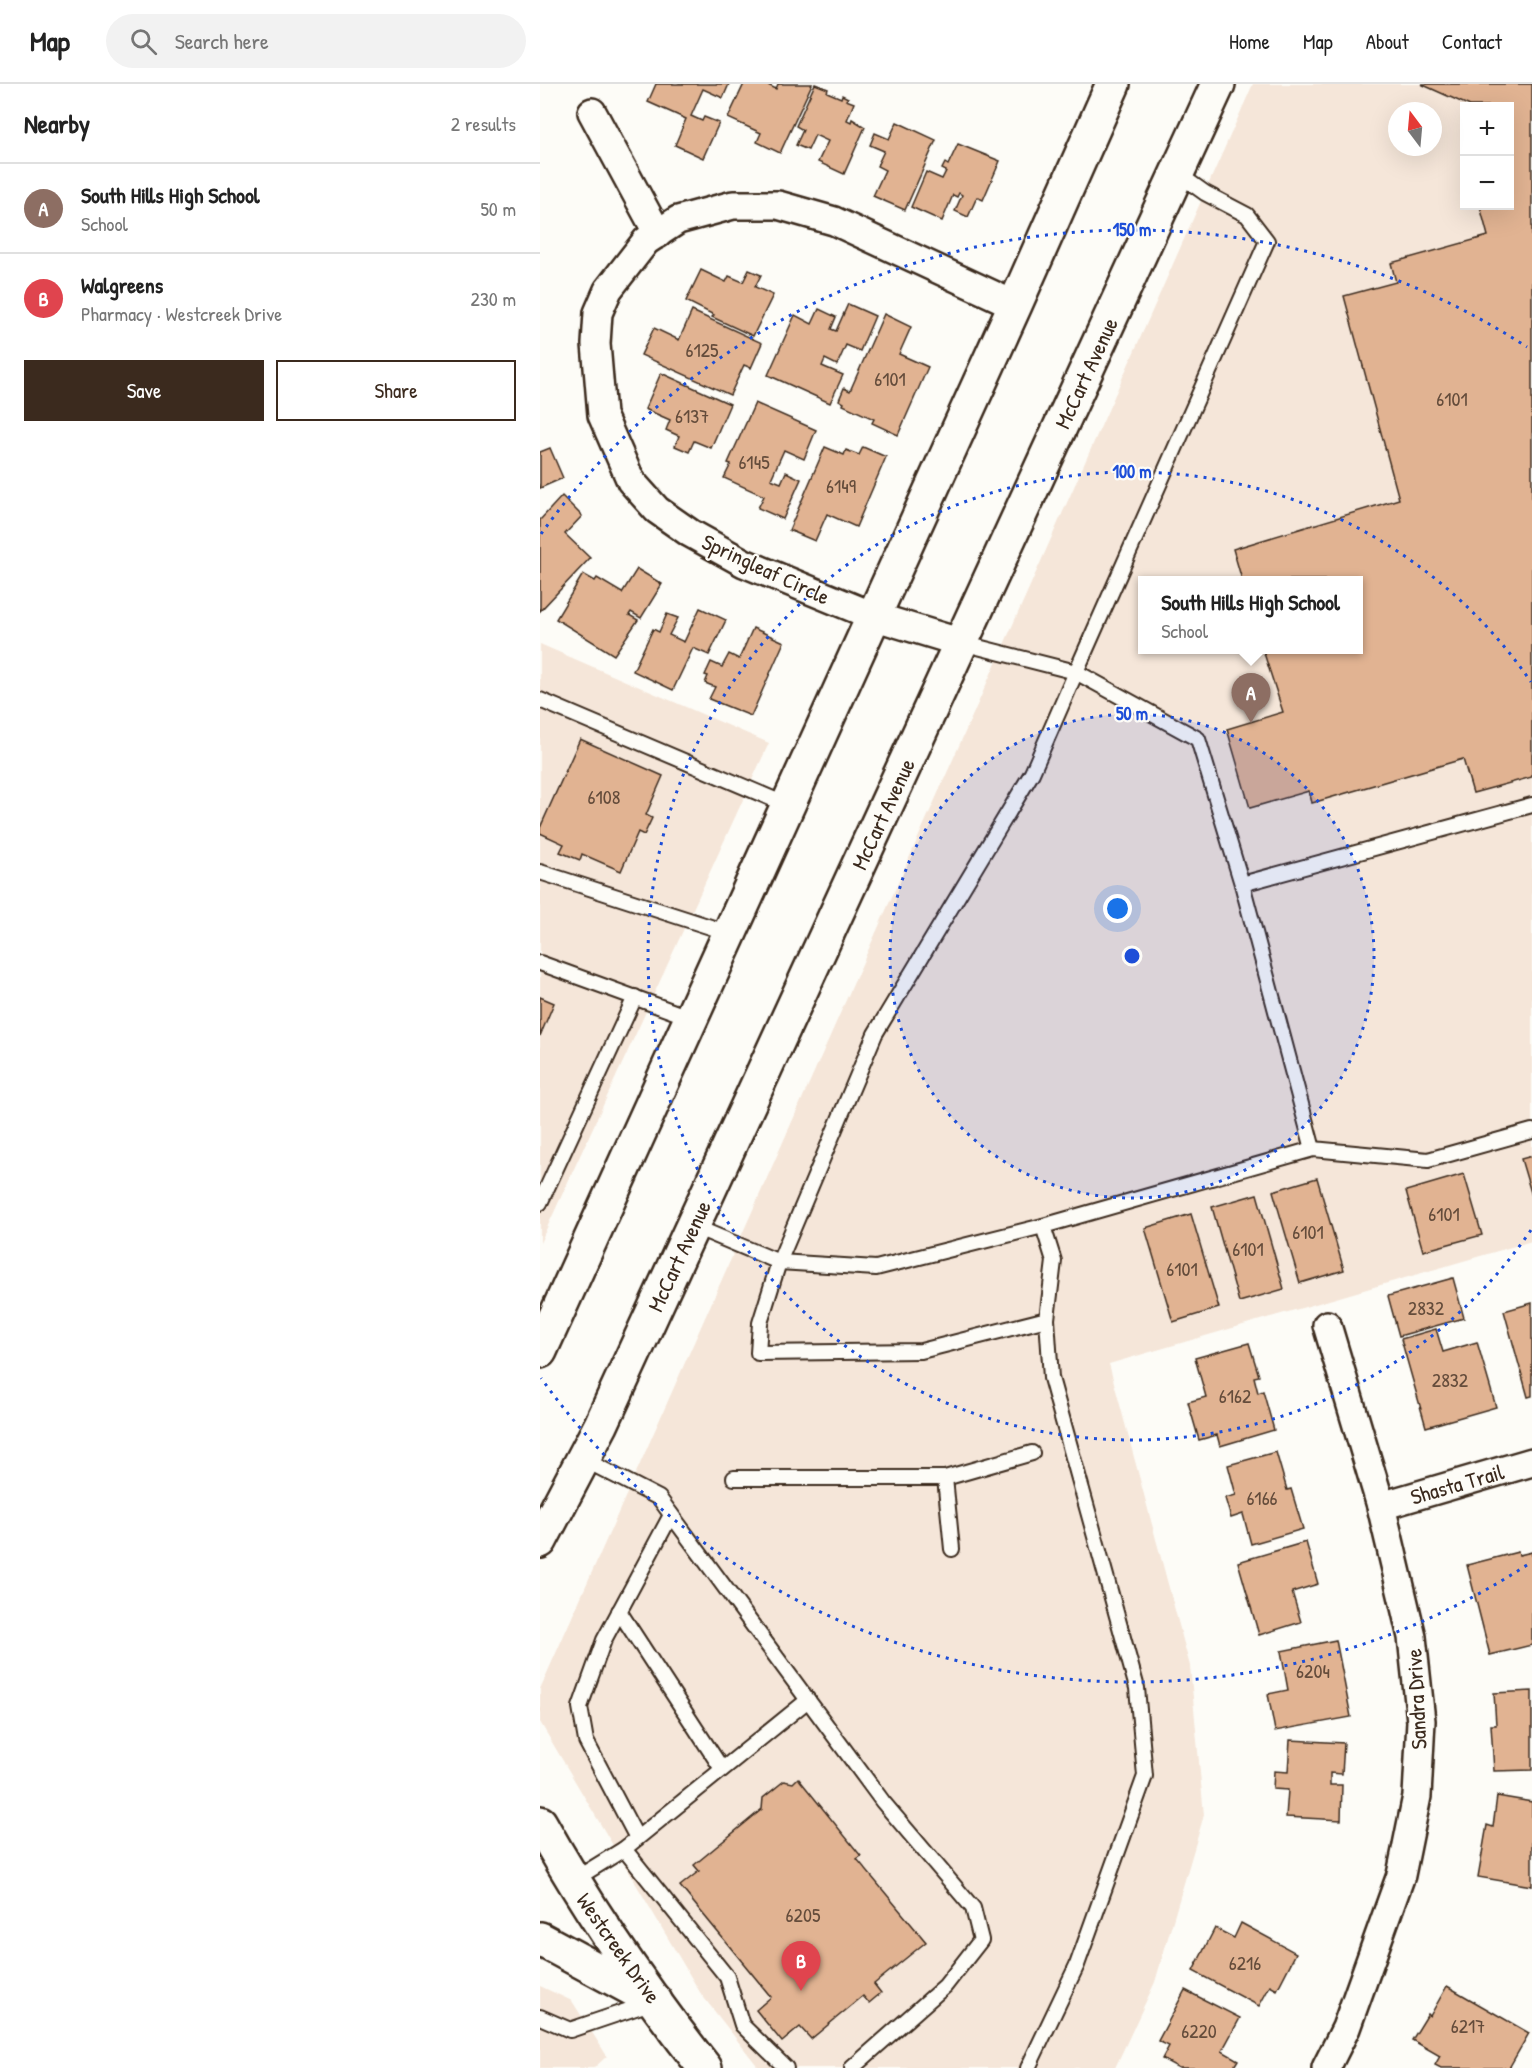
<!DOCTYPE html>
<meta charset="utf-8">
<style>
body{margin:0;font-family:"Patrick Hand",sans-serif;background:#f2f2f2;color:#222}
.controls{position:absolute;right:18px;top:18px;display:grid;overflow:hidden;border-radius:0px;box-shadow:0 6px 24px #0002}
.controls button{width:54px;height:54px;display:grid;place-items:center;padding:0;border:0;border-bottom:2px solid #e0e0e0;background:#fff;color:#222;font:30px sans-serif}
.compass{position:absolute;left:848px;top:18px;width:54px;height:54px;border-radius:50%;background:#fff;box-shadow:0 6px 24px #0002;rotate:344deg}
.you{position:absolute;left:578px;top:825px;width:21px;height:21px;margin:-15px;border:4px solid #fff;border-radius:50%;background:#1a73e8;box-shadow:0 0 0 9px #1a73e833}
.badge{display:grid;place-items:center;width:39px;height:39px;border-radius:50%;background:#3b2a1e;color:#fff;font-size:20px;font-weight:700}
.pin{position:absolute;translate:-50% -50px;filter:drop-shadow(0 2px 3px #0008)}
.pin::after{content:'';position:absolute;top:32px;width:21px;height:18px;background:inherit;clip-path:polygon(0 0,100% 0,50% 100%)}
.popup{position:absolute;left:598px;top:492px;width:225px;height:78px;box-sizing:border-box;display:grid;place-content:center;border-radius:0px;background:#fff;filter:drop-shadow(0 2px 4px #0005);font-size:20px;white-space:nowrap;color:#767676}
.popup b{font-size:22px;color:#222}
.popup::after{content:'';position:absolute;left:50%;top:100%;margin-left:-12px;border:12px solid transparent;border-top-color:#fff}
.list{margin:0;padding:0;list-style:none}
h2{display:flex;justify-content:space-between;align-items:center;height:78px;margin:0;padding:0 24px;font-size:26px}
h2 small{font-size:20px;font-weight:400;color:#767676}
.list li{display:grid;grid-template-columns:39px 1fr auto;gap:18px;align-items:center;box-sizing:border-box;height:90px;padding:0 24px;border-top:2px solid #e0e0e0}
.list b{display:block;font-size:22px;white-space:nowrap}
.list p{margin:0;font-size:20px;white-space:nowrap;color:#767676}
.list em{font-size:20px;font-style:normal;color:#767676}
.actions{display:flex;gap:12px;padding:18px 24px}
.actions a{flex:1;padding:14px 0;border:2px solid #3b2a1e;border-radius:0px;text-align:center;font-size:21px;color:#3b2a1e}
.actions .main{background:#3b2a1e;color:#fff}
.icon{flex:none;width:33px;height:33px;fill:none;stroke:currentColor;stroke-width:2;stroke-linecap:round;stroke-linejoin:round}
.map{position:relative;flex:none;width:992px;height:1984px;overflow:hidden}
header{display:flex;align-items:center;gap:36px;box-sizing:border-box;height:84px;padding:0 30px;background:#fff;border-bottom:2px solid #e0e0e0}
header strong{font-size:28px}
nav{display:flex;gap:33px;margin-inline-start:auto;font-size:21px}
.search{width:420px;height:54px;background:#f2f2f2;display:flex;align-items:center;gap:15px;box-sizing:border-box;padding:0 21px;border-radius:33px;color:#767676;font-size:22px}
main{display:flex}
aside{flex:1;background:#fff}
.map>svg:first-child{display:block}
.built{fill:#f5e6d9;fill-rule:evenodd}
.building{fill:#e1b392;stroke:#3b2a1e;stroke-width:1.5}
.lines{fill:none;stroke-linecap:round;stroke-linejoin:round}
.service-casing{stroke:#3b2a1e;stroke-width:18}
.minor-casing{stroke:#3b2a1e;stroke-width:32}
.tertiary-casing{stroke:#3b2a1e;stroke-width:38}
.secondary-casing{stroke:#3b2a1e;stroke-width:38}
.service{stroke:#fdfcf7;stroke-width:14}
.minor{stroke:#fdfcf7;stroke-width:27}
.tertiary{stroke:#fdfcf7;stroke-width:33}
.secondary{stroke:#fdfcf7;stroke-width:33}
.ring{fill:none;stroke:#1d4ed8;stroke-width:3;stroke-dasharray:3 6}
.labels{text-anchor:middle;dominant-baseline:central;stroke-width:4.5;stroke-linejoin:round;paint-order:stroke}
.number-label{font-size:20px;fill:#644c3b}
.street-label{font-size:22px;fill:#3b2a1e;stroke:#fdfcf7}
.centre{fill:#1d4ed8;stroke:#fdfcf7;stroke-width:3}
.ring-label{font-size:18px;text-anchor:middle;font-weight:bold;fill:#1d4ed8;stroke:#fdfcf7;stroke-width:4.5;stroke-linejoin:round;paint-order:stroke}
</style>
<header>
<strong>Map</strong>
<div class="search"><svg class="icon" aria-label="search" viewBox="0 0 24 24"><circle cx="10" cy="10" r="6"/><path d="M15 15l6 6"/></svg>Search here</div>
<nav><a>Home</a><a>Map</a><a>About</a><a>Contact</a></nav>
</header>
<main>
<aside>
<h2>Nearby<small>2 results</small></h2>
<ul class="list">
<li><span class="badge" style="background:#8d6e63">A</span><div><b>South Hills High School</b><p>School</p></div><em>50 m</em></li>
<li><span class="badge" style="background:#e0444e">B</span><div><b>Walgreens</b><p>Pharmacy · Westcreek Drive</p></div><em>230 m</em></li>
</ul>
<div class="actions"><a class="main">Save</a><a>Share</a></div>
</aside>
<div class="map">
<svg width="992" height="1984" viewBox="0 0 992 1984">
<rect width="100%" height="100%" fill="#fdfcf7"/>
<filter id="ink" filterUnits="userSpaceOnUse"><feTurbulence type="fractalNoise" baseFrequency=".0167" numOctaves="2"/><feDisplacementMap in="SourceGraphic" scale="12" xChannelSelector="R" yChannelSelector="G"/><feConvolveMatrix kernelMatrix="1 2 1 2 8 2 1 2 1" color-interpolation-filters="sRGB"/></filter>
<g filter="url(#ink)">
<g class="built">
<path d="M713,0H992V1157L569,1280L650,1582L664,1731L615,1898L575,1984H219L161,1910L0,1638V1605ZM924,22H970V122H924ZM857,27H893V63H857ZM603,496H819V566H603Z"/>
<path d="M0,560L229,659L0,1159Z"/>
<path d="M0,1902L32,1917L67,1972L54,1984H0Z"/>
</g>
<g class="building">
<path d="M116,0H189L183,14L163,5L151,32L162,37L164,33L179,39L163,74L135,61L146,35L108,18Z"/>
<path d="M204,0H226L236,5L238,0H272L240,69L217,58L221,49L188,34Z"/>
<path d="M275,0L288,5L287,8L301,14L302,11L308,14L306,16L314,19L307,36L311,38L312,35L325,43L304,90L278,78L288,57L275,51L268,66L256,61L263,46L256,42Z"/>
<path d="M881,0H992V693L933,709L923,675L772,719L769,707L710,724L687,645L743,628L723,566H819V496H702L693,465L859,415L804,212L856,198L851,179L948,152L940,122H970V22H930Z"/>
<path d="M357,38L396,56L365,126L333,112L345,86L337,82L344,67L330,61L335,49L349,55Z"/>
<path d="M418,60L460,77L443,116L437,113L428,133L415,127L422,111L419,109L417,113L413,111L402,137L371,123L386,88L402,95L406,87L402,85L405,79L408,81Z"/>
<path d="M161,186L186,198L189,192L203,198L209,186L221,191L215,203L233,211L213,252L172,233L174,231L146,217Z"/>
<path d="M308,220L335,232L320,267L306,261L297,281L285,275L282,282L303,291L290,319L228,291L255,231L272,240L279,225L296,233L291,245L296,247Z"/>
<path d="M152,227L222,259L211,284L204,281L190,311L101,271L114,244L139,256Z"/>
<path d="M344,230L371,243L359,270L388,283L358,351L332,339L334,335L303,321L304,319L299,316L304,304L310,307Z"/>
<path d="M121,289L190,320L171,364L154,357L149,368L135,362L139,352L126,346L130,336L105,325Z"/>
<path d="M215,319L276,346L264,375L244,366L231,395L241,399L246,388L261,395L243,435L218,424L224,412L184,394L191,380L188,379Z"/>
<path d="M285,363L304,371L306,366L319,371L323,363L346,373L316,443L287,430L275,457L249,446Z"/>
<path d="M10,364L23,394L0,404V368Z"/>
<path d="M22,412L42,432L25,450L50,474L0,527V436Z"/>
<path d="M97,485L122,500L101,534L91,528L89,531L98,536L74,571L16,535L43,490L55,497L57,494L82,509Z"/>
<path d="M160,524L186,536L169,571L153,564L133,606L93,587L113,545L119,548L127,530L138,534L129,551L144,558Z"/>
<path d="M213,544L244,558L211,632L169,615L175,603L165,599L168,592L165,591L171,578L182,583L189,570L199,575Z"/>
<path d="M40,655L123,692L106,731L112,734L104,751L98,748L81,787L42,770L40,776L20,768L24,760L0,749V744Z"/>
<path d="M0,913L14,919L0,952Z"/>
<path d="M992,1072V1112L981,1075Z"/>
<path d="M924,1090L942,1151L883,1167L866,1107Z"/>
<path d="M777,1094L804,1186L760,1199L733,1107Z"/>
<path d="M717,1110L744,1205L699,1218L672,1123Z"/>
<path d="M651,1130L679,1224L633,1238L605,1144Z"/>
<path d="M913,1194L924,1234L859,1252L848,1212Z"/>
<path d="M992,1219V1312L988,1313L964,1227Z"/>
<path d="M896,1245L903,1268L937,1258L956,1323L886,1343L861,1255Z"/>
<path d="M709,1259L719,1292L714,1293L718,1309L723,1307L734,1346L680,1362L677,1351L659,1356L648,1318L666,1313L655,1274Z"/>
<path d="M736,1368L747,1406L751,1405L763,1445L711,1460L703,1430L691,1434L685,1414L696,1411L688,1381Z"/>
<path d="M766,1458L778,1500L752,1508L761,1538L719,1551L698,1478Z"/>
<path d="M978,1468L979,1471L992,1468V1561L950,1571L927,1481Z"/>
<path d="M796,1556L811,1633L735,1647L728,1610L748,1606L741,1567Z"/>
<path d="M992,1607V1686L954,1687L951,1641H956L954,1609Z"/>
<path d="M750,1656L804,1659L802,1690L790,1689V1701H802L801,1736L746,1733L748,1706L733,1705L734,1687L748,1688Z"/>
<path d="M258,1694L321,1772L317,1775L386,1858L334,1900L341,1909L329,1919L323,1912L271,1955L260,1943L242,1958L216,1926L231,1913L140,1802L159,1787L154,1781L222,1725L223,1714L244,1697L253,1699Z"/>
<path d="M957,1712L992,1718V1802L938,1793L947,1741L953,1743Z"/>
<path d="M701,1839L756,1869L737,1906L730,1902L719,1922L653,1887L675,1844L694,1854Z"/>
<path d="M907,1902L989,1949L969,1984H901L895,1981L900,1972L872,1956L888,1930L890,1932Z"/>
<path d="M645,1906L700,1934L682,1967L698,1976L693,1984H639L622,1975L629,1962L618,1957Z"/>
</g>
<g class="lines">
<g class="service-casing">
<g id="service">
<path d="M422,559L536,588L727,157L707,131L665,109L637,89"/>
<path d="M0,616L247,721"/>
<path d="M0,788L189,849"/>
<path d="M702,800L992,721"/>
<path d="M0,879L151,934"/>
<path d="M0,1119L95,913"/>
<path d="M153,1142L239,1178L336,1184L503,1142"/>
<path d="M507,1235L381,1267L218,1269L220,1239L239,1178L335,950L492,689L536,588L658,655L702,800L773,1065"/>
<path d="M43,1375L119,1414L343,1718L433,1824L441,1856L405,1902L312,1984"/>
<path d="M194,1394H405L492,1369"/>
<path d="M405,1394L412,1465"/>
<path d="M79,1527L182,1685"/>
<path d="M97,1754L46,1657L40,1623L64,1556L131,1431"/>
<path d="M84,1765L187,1893L202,1941L246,1984"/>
<path d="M32,1797L84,1765L268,1616"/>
<path d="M0,1933L30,1946L110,1919"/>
<path d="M488,1984L537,1881L605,1692L597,1604L511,1294L507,1235L514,1177L503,1142L773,1065L888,1076L992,1047"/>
</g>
</g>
<g class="minor-casing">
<g id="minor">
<path d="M52,28L118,150"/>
<path d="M422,559L333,532L204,479L150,449L117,426L91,397L62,331L56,260L58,229L68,206L106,157L138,136L193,121H238L294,137L475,221"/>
<path d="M841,1422L992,1378"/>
<path d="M786,1984L806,1944L861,1791L877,1712L881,1637L872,1553L841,1422L787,1241"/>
</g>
</g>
<g class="tertiary-casing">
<path id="tertiary" d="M0,1739C48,1825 104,1907 165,1984"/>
</g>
<g class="secondary-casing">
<g id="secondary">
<path d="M0,1267L475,221L573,0"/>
<path d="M0,1457L61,1341L678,0"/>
<path d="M0,1855L115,1917"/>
</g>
</g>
<use href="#service" class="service"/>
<use href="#minor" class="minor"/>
<use href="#tertiary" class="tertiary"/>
<use href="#secondary" class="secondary"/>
</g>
</g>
<circle cx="592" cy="872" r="242" fill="#1d4ed8" fill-opacity=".12"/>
<g class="ring">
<circle cx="592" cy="872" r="242"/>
<path d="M991 1146A484 484 0 1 1 991 598"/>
<path d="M987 1481A726 726 0 0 1 1 1294M1 450A726 726 0 0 1 987 263"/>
</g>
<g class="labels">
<g class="number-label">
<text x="162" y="265">6125</text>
<text x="350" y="294">6101</text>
<text x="912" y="314">6101</text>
<text x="152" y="331">6137</text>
<text x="214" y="377">6145</text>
<text x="301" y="401">6149</text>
<text x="64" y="712">6108</text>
<text x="904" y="1129">6101</text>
<text x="768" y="1147">6101</text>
<text x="708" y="1164">6101</text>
<text x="642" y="1184">6101</text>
<text x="886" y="1223">2832</text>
<text x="910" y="1295">2832</text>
<text x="695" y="1311">6162</text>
<text x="722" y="1413">6166</text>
<text x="773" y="1586">6204</text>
<text x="263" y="1830">6205</text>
<text x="705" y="1878">6216</text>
<text x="928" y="1941">6217</text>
<text x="659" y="1946">6220</text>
</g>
<g class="street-label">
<text transform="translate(546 289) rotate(-65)">McCart Avenue</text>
<text transform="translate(226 485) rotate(25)">Springleaf Circle</text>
<text transform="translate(343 730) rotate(-65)">McCart Avenue</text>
<text transform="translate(139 1172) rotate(-65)">McCart Avenue</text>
<text transform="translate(917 1400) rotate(-16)">Shasta Trail</text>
<text transform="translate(876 1615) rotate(-93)">Sandra Drive</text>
<text transform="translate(79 1864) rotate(55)">Westcreek Drive</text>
</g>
</g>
<circle cx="592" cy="872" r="9" class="centre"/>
<g class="ring-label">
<text x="592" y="152">150 m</text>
<text x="592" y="394">100 m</text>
<text x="592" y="636">50 m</text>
</g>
</svg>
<div class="controls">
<button>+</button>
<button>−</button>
</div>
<svg class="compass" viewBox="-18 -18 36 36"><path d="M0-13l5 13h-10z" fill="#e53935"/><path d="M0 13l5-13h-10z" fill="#767676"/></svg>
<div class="you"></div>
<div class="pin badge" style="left:711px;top:639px;background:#8d6e63">A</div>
<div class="popup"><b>South Hills High School</b>School</div>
<div class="pin badge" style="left:261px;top:1907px;background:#e0444e">B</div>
</div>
</main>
